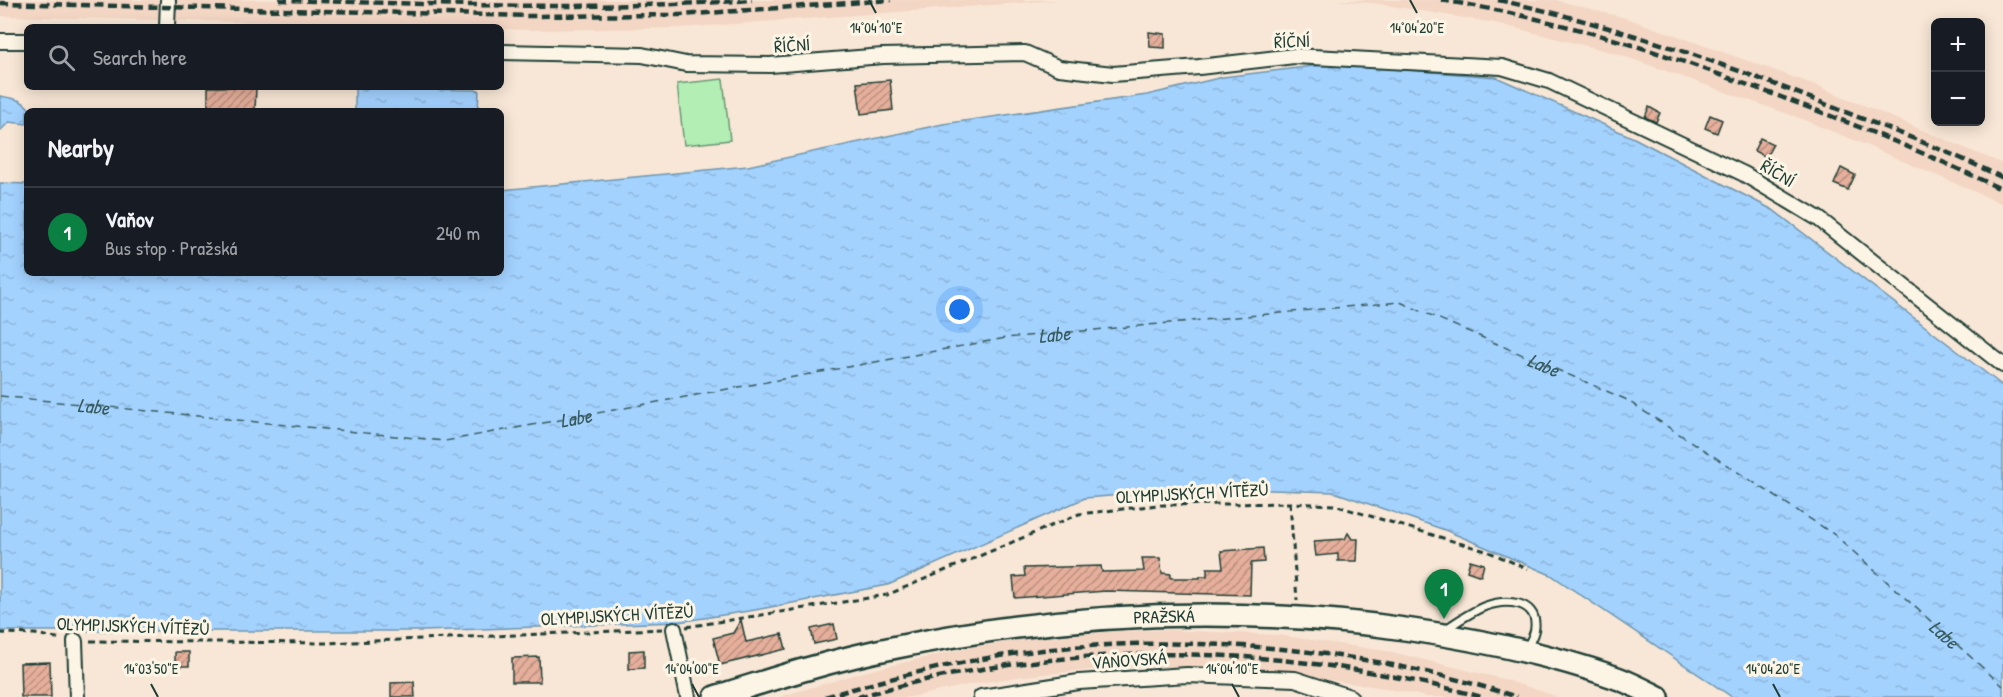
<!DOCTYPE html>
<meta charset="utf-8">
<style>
body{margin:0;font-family:"Patrick Hand",sans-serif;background:#20242c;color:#f1f3f6}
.controls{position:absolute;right:18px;top:18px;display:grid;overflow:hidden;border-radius:9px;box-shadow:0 3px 15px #0003}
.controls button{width:54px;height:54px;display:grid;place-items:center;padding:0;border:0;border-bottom:2px solid #363941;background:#171b24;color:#f1f3f6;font:30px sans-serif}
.you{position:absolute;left:960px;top:310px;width:21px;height:21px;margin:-15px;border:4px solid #fff;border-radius:50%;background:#1a73e8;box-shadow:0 0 0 9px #1a73e833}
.badge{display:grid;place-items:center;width:39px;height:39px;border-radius:50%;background:#0b8043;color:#fff;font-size:20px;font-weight:700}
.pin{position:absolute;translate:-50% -50px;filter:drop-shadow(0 2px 3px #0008)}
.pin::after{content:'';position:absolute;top:32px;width:21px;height:18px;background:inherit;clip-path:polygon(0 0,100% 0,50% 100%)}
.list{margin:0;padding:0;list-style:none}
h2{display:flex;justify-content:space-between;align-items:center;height:78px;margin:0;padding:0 24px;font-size:26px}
h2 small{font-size:20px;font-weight:400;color:#9ea1a6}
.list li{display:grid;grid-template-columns:39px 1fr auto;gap:18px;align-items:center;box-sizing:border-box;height:90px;padding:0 24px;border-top:2px solid #363941}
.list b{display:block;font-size:22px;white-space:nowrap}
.list p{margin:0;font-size:20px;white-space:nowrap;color:#9ea1a6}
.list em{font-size:20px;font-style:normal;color:#9ea1a6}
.icon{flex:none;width:33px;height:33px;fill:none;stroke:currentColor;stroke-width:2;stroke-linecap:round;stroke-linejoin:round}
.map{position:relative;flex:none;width:2003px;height:697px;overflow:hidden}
.search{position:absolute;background:#171b24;box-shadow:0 3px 15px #0003;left:24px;top:24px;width:480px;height:66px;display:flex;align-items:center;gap:15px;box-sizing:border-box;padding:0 21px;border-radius:9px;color:#9ea1a6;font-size:22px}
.panel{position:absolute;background:#171b24;box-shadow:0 3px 15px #0003;left:24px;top:108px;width:480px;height:168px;border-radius:9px}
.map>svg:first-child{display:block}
.built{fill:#f3d6c4}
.park{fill:#b3efb4;stroke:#699674;stroke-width:1.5}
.water{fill:url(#water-ripples);stroke:#6e96ae;stroke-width:1.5}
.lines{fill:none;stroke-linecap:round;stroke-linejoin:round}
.ferry{stroke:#395b5d;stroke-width:1.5;stroke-dasharray:8 6;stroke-linecap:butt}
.building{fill:url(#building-hatch);stroke:#1f3d34;stroke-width:1.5}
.service-casing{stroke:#1f3d34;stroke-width:11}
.minor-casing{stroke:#1f3d34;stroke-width:18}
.primary-casing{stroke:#1f3d34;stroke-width:26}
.path{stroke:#1f3d34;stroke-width:3;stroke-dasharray:6 4.5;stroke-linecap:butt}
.service{stroke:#fcf5e5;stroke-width:7}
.minor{stroke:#fcf5e5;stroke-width:14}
.primary{stroke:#fcf5e5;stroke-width:21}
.rail{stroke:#1f3d34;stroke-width:4.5;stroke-dasharray:9 4.5;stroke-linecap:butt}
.ticks{fill:none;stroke:#1f3d34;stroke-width:2}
.labels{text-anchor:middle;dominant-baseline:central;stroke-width:6;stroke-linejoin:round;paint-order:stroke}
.street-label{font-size:18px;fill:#1f3d34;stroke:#fcf5e5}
.water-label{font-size:20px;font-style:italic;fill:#395b5d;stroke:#fcf5e5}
.ticks-label{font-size:15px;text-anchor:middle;fill:#1f3d34;stroke:#fcf5e5;stroke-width:6;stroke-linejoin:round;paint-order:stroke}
</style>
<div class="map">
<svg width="2003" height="697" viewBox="0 0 2003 697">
<defs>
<pattern id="water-ripples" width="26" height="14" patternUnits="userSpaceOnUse" patternTransform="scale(1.5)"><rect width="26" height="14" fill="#a3d2ff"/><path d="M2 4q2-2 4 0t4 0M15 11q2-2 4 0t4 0" fill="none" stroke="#8cb5db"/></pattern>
<pattern id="building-hatch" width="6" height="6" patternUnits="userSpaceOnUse" patternTransform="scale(1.5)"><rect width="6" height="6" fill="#e6af9b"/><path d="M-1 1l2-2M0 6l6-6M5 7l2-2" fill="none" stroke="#ba907f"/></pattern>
</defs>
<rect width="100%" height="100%" fill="#f8e7d6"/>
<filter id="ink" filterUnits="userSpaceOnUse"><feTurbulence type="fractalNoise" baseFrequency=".0167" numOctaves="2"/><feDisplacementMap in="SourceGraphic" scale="12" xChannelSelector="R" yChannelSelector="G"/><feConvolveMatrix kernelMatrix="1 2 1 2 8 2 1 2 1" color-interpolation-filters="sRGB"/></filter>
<g filter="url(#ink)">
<g class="built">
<path d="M0,0H1058L680,28L529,30L501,29V27H433L0,16Z"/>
<path d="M1335,0H1556L1629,19L1813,84L2003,164V204L1861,143L1799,118L1618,54L1495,23L1373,3Z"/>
<path d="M1169,630L1278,635L1392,652L1503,679L1558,697H1427L1385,688L1274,672L1169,667H1122L1024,676L973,684L911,697H779L867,671L967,648L1019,640L1070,635L1120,631Z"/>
</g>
<path class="park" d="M723,79L730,140L684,145L677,84Z"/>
<g class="water">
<path d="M1330,64L1496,77L1634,138L1773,210L2003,386V697H1732L1551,575L1445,530L1334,492L1209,488L1085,498L888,585L755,610L678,622L423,631H0V183L27,184V273H501V190L748,166L943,124L1147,95L1223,77Z"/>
<path d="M355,88L479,90L478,111H355Z"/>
<path d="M0,96C12,98 23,99 30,110L27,111V124L9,122L0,131Z"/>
</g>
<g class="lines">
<path class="ferry" id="s1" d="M0,396L445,441L1006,338L1400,302L1625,399L1835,535L2003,686"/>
</g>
<g class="building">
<path d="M1149,32L1165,34V48L1150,47Z"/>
<path d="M890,80L893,110L861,114L857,83Z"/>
<path d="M208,87H256L255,111L208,109Z"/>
<path d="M1649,107L1660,113L1656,122L1645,117Z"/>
<path d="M1710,115L1722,120L1717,133L1705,128Z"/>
<path d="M1760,138L1773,144L1766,157L1754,151Z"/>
<path d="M1841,168L1855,175L1848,190L1834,184Z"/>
<path d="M1348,533L1352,539H1358L1357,561H1338V554L1316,556L1314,541L1345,539Z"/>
<path d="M1263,548L1264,562L1251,563L1250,595L1106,591L1015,598L1013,577L1025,576L1024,568L1101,566L1102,572L1144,571L1142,558H1160L1162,573L1171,574V578H1200V576H1207V568H1223L1221,551Z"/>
<path d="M1470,560L1484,564L1481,576L1467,571Z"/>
<path d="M741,620L746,642L782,634L786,649L720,665L713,638L733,633Z"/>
<path d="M834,624L837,639L814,644L811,629Z"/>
<path d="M644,650V668L629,669V651Z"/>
<rect x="175" y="652" width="14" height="14"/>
<path d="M539,657L540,682H512V658Z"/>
<path d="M50,662L51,697H21L20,663Z"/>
<path d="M414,682L415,697H391V683Z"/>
</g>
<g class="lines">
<g class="service-casing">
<path id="service" d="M1446,629C1458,621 1472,611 1486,606C1505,599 1537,600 1535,627C1535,634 1530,642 1526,649"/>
</g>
<g class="minor-casing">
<g id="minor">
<path d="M167,27L168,0"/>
<path d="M0,41H27"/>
<path d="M501,52L642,55L686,64L770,65L883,56L1025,53L1059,68L1113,74L1199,67L1294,56L1502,67L1549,81L1744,174L1819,219L2003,365"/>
<path d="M674,629L688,697"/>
<path d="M75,641L77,697"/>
<path d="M981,697L1079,682L1187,675L1295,679L1350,697"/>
</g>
</g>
<g class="primary-casing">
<g id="primary">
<path id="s2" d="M715,697C775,678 835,659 897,647C1066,612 1241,605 1412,630C1480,640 1549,654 1614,677C1629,682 1644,690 1658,697"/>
</g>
</g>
<g class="path">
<path d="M1290,503L1297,600"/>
<path d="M686,627L887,595L1079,514L1158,505L1290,503L1334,505L1489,552L1528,569"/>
<path d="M0,633L35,634L62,639"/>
<path d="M90,641L327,643L662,629"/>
</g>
<use href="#service" class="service"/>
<use href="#minor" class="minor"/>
<use href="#primary" class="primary"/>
<g class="rail">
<path d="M279,0C436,4 594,11 752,0"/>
<path d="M1441,0C1502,10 1563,24 1623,42C1676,58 1729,78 1781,97C1856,125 1931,155 2003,190"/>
<path d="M1498,0C1616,25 1729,65 1840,110C1894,131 1951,152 2003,178"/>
<path d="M0,3L529,16L680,15L891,0"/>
<path d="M825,697C906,673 989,654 1073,647C1221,636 1375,651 1517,697"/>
<path d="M858,697C1064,638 1276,642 1482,697"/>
</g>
</g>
</g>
<path class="ticks" d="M869,0L876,13M1410,0L1417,13M151,684L158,697M692,684L699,697M1232,684L1239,697M1773,684L1780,697"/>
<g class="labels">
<g class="street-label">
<text transform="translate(1292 41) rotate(-2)">ŘÍČNÍ</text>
<text transform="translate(792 45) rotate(-4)">ŘÍČNÍ</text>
<text transform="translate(1778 173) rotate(31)">ŘÍČNÍ</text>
<text transform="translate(1192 493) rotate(-3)">OLYMPIJSKÝCH VÍTĚZŮ</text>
<text transform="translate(617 615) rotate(-3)">OLYMPIJSKÝCH VÍTĚZŮ</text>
<text stroke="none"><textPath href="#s2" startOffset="458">PRAŽSKÁ</textPath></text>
<text transform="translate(133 626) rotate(2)">OLYMPIJSKÝCH VÍTĚZŮ</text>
<text transform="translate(1129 660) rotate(-4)">VAŇOVSKÁ</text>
</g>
<g class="water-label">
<text stroke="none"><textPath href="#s1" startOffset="1066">Labe</textPath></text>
<text stroke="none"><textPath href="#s1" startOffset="1570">Labe</textPath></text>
<text stroke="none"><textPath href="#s1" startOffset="94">Labe</textPath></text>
<text stroke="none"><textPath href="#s1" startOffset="580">Labe</textPath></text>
<text stroke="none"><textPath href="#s1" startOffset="2056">Labe</textPath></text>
</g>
</g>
<g class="ticks-label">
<text x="876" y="33">14°04'10"E</text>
<text x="1417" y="33">14°04'20"E</text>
<text x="151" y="674">14°03'50"E</text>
<text x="692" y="674">14°04'00"E</text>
<text x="1232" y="674">14°04'10"E</text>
<text x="1773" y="674">14°04'20"E</text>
</g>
</svg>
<div class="controls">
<button>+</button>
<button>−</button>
</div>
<div class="you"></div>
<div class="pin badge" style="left:1444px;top:619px">1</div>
<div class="search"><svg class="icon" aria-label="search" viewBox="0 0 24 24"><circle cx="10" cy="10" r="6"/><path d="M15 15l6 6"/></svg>Search here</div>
<section class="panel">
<h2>Nearby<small></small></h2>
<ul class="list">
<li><span class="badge">1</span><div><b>Vaňov</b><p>Bus stop · Pražská</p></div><em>240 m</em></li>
</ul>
</section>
</div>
